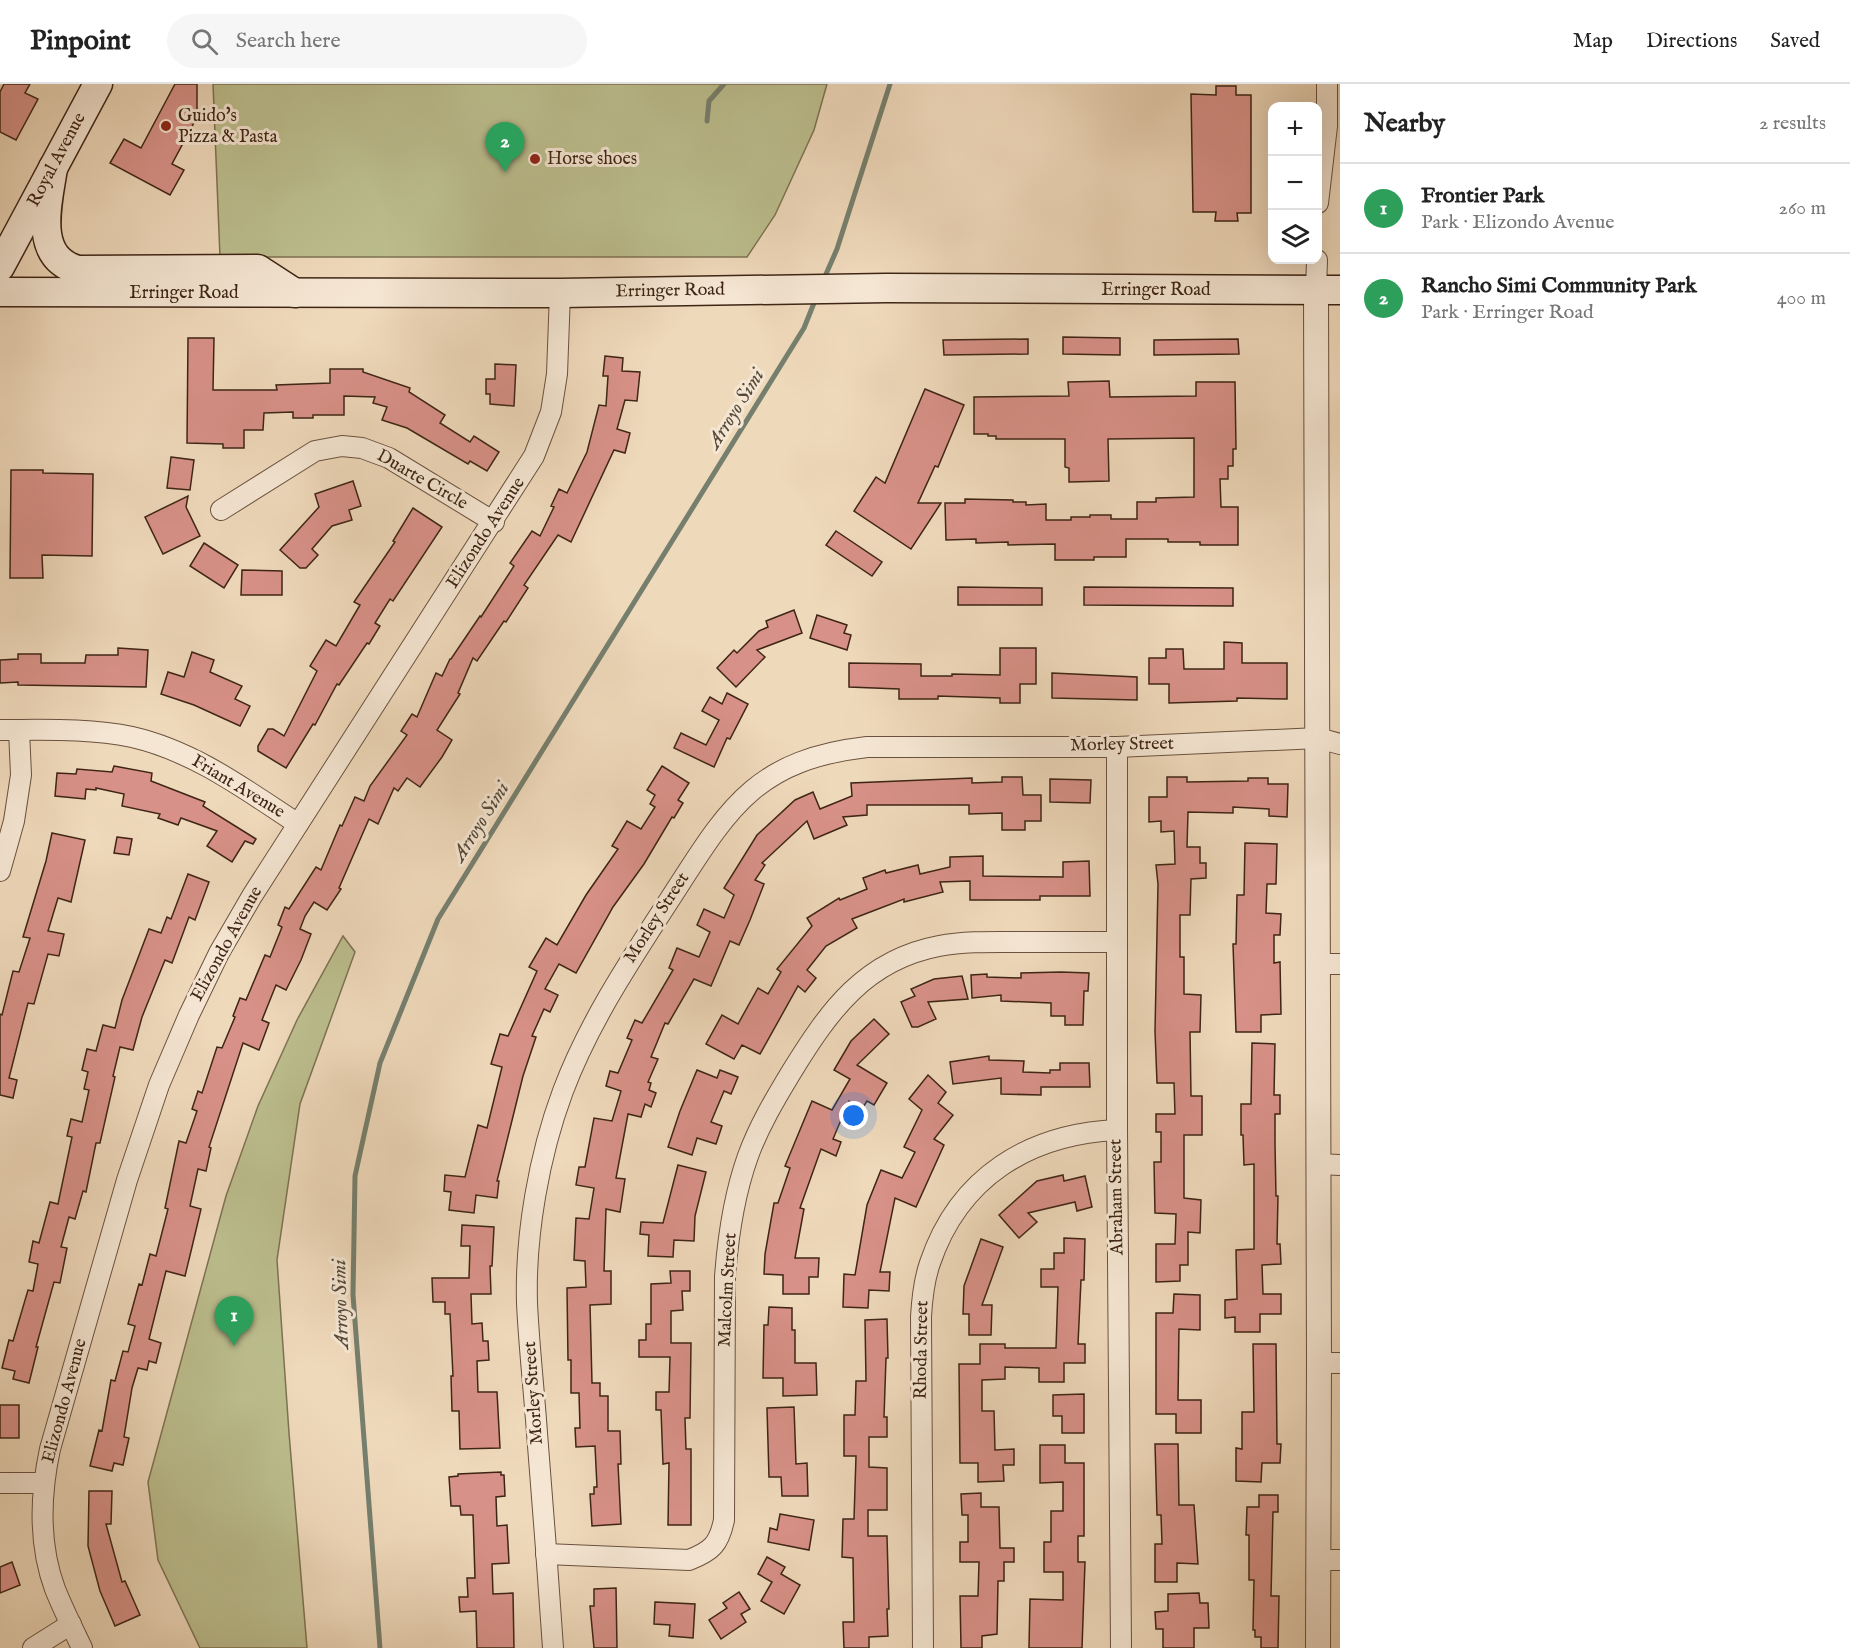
<!DOCTYPE html>
<meta charset="utf-8">
<style>
body{margin:0;font-family:"IM FELL English",serif;background:#f6f6f6;color:#222}
.controls{position:absolute;right:18px;top:18px;display:grid;overflow:hidden;border-radius:12px;box-shadow:0 6px 24px #0002}
.controls button{width:54px;height:54px;display:grid;place-items:center;padding:0;border:0;border-bottom:2px solid #e0e0e0;background:#fff;color:#222;font:30px sans-serif}
.you{position:absolute;left:854px;top:1032px;width:21px;height:21px;margin:-15px;border:4px solid #fff;border-radius:50%;background:#1a73e8;box-shadow:0 0 0 9px #1a73e833}
.badge{display:grid;place-items:center;width:39px;height:39px;border-radius:50%;background:#8f2418;color:#fff;font-size:20px;font-weight:700}
.pin{position:absolute;translate:-50% -50px;filter:drop-shadow(0 2px 3px #0008)}
.pin::after{content:'';position:absolute;top:32px;width:21px;height:18px;background:inherit;clip-path:polygon(0 0,100% 0,50% 100%)}
.list{margin:0;padding:0;list-style:none}
h2{display:flex;justify-content:space-between;align-items:center;height:78px;margin:0;padding:0 24px;font-size:26px}
h2 small{font-size:20px;font-weight:400;color:#767676}
.list li{display:grid;grid-template-columns:39px 1fr auto;gap:18px;align-items:center;box-sizing:border-box;height:90px;padding:0 24px;border-top:2px solid #e0e0e0}
.list b{display:block;font-size:22px;white-space:nowrap}
.list p{margin:0;font-size:20px;white-space:nowrap;color:#767676}
.list em{font-size:20px;font-style:normal;color:#767676}
.icon{flex:none;width:33px;height:33px;fill:none;stroke:currentColor;stroke-width:2;stroke-linecap:round;stroke-linejoin:round}
.map{position:relative;flex:none;width:1340px;height:1564px;overflow:hidden}
header{display:flex;align-items:center;gap:36px;box-sizing:border-box;height:84px;padding:0 30px;background:#fff;border-bottom:2px solid #e0e0e0}
header strong{font-size:28px}
nav{display:flex;gap:33px;margin-inline-start:auto;font-size:21px}
.search{width:420px;height:54px;background:#f6f6f6;display:flex;align-items:center;gap:15px;box-sizing:border-box;padding:0 21px;border-radius:33px;color:#767676;font-size:22px}
main{display:flex}
aside{flex:1;background:#fff}
.map>svg:first-child{display:block}
.green{fill:#bcbe8e;stroke:#7d7252;stroke-width:1.5}
.lines{fill:none;stroke-linecap:round;stroke-linejoin:round}
.stream{stroke:#767f6e;stroke-width:5}
.building{fill:#d89188;stroke:#3e2515;stroke-width:1.5}
.minor-casing{stroke:#6a523e;stroke-width:22}
.tertiary-casing{stroke:#6a523e;stroke-width:26}
.secondary-casing{stroke:#3e2515;stroke-width:31}
.minor{stroke:#f5e6d3;stroke-width:20}
.tertiary{stroke:#f5e6d3;stroke-width:24}
.secondary{stroke:#f5e6d3;stroke-width:28}
.poi-dot{fill:#8f2418;stroke:#f5e6d3;stroke-width:2}
.labels{text-anchor:middle;dominant-baseline:central;stroke-width:6;stroke-linejoin:round;paint-order:stroke}
.poi-label{font-size:18px;fill:#3e2515;stroke:#f5e6d3;text-anchor:start}
.street-label{font-size:18px;fill:#3e2515;stroke:#f5e6d3}
.water-label{font-size:20px;font-style:italic;fill:#554a3a;stroke:#f5e6d3}
</style>
<header>
<strong>Pinpoint</strong>
<div class="search"><svg class="icon" aria-label="search" viewBox="0 0 24 24"><circle cx="10" cy="10" r="6"/><path d="M15 15l6 6"/></svg>Search here</div>
<nav><a>Map</a><a>Directions</a><a>Saved</a></nav>
</header>
<main>
<div class="map">
<svg width="1340" height="1564" viewBox="0 0 1340 1564">
<rect width="100%" height="100%" fill="#efd9bb"/>
<filter id="stains"><feTurbulence type="fractalNoise" baseFrequency=".00333" numOctaves="4"/><feColorMatrix values="0 0 0 0 .2 0 0 0 0 .09 0 0 0 0 .02 0 0 0 .5 -.17"/></filter>
<radialGradient id="worn" r=".72"><stop offset=".6" stop-color="#630" stop-opacity="0"/><stop offset="1" stop-color="#630" stop-opacity=".3"/></radialGradient>
<g class="green">
<path d="M213,0H827L814,46L775,131L747,173H220Z"/>
<path d="M343,852L355,868L300,1020L277,1176L289,1349L307,1564H200L158,1476L148,1398L226,1112L258,1022L297,936Z"/>
</g>
<g class="lines">
<g class="stream">
<path d="M707,37L709,17L724,0"/>
<path d="M823,197L837,165L890,0"/>
<path d="M380,1564L353,1211L355,1092L380,979L438,835L804,244L816,214"/>
</g>
</g>
<g class="building">
<path d="M4,0H30L25,9L38,15L16,56L0,48V8Z"/>
<path d="M175,0H197V33L172,80L184,86L170,111L110,79L124,55L141,64Z"/>
<path d="M1216,2H1236V11H1251V129H1237L1238,137H1215L1216,128H1193L1191,10L1216,11Z"/>
<path d="M1063,253L1120,254V271L1063,270Z"/>
<path d="M188,254H214L213,306H277L276,301L330,299V285H363V288L410,304L409,308L445,331L440,339L470,358L474,352L499,368L487,387L470,377L468,380L407,344L382,336L387,323L373,319L375,313L344,312V331H313V334H293V328L264,329L263,346H244V364H223V360L187,359Z"/>
<path d="M1028,255V270L944,271L943,256Z"/>
<path d="M1238,255L1239,270L1154,271V256Z"/>
<path d="M605,272L623,274L622,287L640,288L637,317L625,316L617,345L630,349L625,369L614,366L571,458L558,451L524,501L528,504L506,538L504,537L477,577L473,574L458,609L460,610L437,646L452,656L442,673L420,703L407,694L398,707L394,704L378,740L369,735L339,804L341,805L327,826L314,818L305,832L300,845L311,850L301,876L286,906L276,901L262,936L269,939L259,966L243,959L209,1063L211,1064L206,1087L198,1085L190,1122L201,1125L192,1163L185,1192L166,1187L149,1255L161,1259L156,1279L149,1277L147,1286L138,1284L132,1304L124,1353L129,1354L123,1381L114,1379L112,1387L90,1382L99,1346L102,1347L111,1296L115,1297L123,1267L128,1268L135,1242L128,1240L139,1200L142,1201L150,1170L156,1172L168,1125L165,1124L179,1057L186,1059L197,1027L192,1025L198,1007L202,1009L217,963L222,964L235,933L233,932L240,914L246,916L265,871L270,873L282,843L278,841L285,823L289,825L316,783L321,786L340,741L342,742L355,713L364,717L370,702L407,651L401,647L412,630L417,633L436,589L442,592L450,575H451L480,532L481,533L514,482L510,479L532,447L540,452L554,423L551,422L559,405L567,409L587,368L599,321L606,322L608,292H603Z"/>
<path d="M495,280L516,281L514,322L490,320V310H486V295H495Z"/>
<path d="M1109,297L1110,313L1196,312V298H1235L1236,365H1233V382H1228V395H1220L1221,423H1238V461H1200V458H1168V455H1126V473H1094V476H1055V460L1008,461V458L976,459V455L946,456L945,419H965V415L1013,416V418H1026V421L1046,420V436H1071V433H1090V431H1111V435H1137V418H1156V414L1194,413V354L1108,355L1109,397L1069,398V384L1065,383V355H996V352H988V350H974V313L1069,312L1068,298Z"/>
<path d="M925,305L964,321L938,383L935,382L918,419H941L911,465L854,427L876,393L885,399Z"/>
<path d="M171,373L194,376L190,406L167,404Z"/>
<path d="M11,386H43V389L93,390L92,472L42,471L43,494H10Z"/>
<path d="M353,397L361,422L349,426L352,436L332,442L312,465L318,471L306,484H300L280,466L319,423L315,410Z"/>
<path d="M188,412L186,423L200,452L163,470L145,433Z"/>
<path d="M413,424L442,443L393,517L390,515L375,539L380,542L369,560L367,559L339,601L337,600L315,641L313,640L286,684L258,667V662L268,645H273L284,652L317,587L310,582L326,556L336,562L360,521L354,518L395,458L393,457Z"/>
<path d="M836,447L882,478L872,492L826,461Z"/>
<path d="M204,459L238,481L224,504L190,482Z"/>
<path d="M242,486L282,487V511H241Z"/>
<path d="M958,503L1042,504V521H958Z"/>
<path d="M1084,503L1233,504V522L1084,521Z"/>
<path d="M794,526L802,549L757,566L765,573L736,603L717,584L734,566L737,569L759,547L768,543L766,537Z"/>
<path d="M817,531L847,541L844,549L851,551L847,566L810,554Z"/>
<path d="M1224,558L1242,559V579H1287V615L1237,614V617L1169,619V600H1149V574H1166V565H1183L1184,585H1224Z"/>
<path d="M118,564L148,566L146,603L18,601V598L0,599V576L18,575V570H41V579H85L86,571H118Z"/>
<path d="M1000,564H1036V600H1020V619H1000V614L938,612V615H899V605L849,603V579L921,580V592H952V590L1000,591Z"/>
<path d="M192,568L214,576L210,588L242,602L235,615L250,622L240,642L194,621L161,610L168,588L184,593Z"/>
<path d="M1052,589L1137,593V616L1052,614Z"/>
<path d="M727,609L748,620L730,655L727,654L714,683L674,664L681,649L706,661L719,636L702,627L710,613L722,620Z"/>
<path d="M114,682L152,689L151,697L205,718L203,722L256,755L253,760L245,757L232,778L207,762L217,747L181,734L178,741L158,734L160,730L122,722L124,710L96,704V706L86,705L85,715L55,712L57,689L76,690L77,685L112,688Z"/>
<path d="M662,682L689,699L678,716L683,719L674,734L672,733L644,780L613,823L576,889L559,880L545,905L558,911L550,928L544,925L532,952L536,953L523,992L497,1097H499L497,1114L476,1111L474,1129L449,1126L451,1108L444,1107L445,1091L465,1093L478,1041L487,1044L502,983L491,980L500,950L508,952L537,887L529,883L546,854L557,861L586,811L618,765L612,762L627,737L641,745L655,723L650,720L655,711L647,706Z"/>
<path d="M1002,693H1022L1023,711H1041V737H1025V746H1002V729L969,730V721H867V731L843,733L847,741L814,755L807,737L762,779L765,781L755,796L764,800L750,836L739,861L730,857L711,902L694,895L668,940L665,939L651,973L658,975L648,998L651,999L649,1006L656,1009L651,1023L645,1020L641,1033L628,1030L616,1094L625,1095L620,1128L606,1125L604,1187H611V1220L590,1221L592,1299H600V1312H608V1347H620L621,1380H618L621,1440L592,1442L590,1410H594V1403H597L595,1362L576,1363L575,1344H580L579,1309H571V1276H568L567,1204L586,1203L585,1177L574,1176L576,1134L589,1135L594,1104L576,1101L579,1083H585L594,1034L612,1037L621,1007L606,1002L610,987L618,989L632,956L627,954L635,936L642,939L673,886L669,884L677,864L699,873L710,848L697,841L704,825L724,834L734,811L724,804L757,751L795,716L813,708L820,725L852,712L851,699L972,694V699L1002,698Z"/>
<path d="M1167,693H1187V698L1248,697V694H1268V700H1288L1287,733L1269,732V725L1233,723V729L1188,728L1187,763H1200V779H1206V794L1191,795L1190,831H1180V873H1184V910L1201,911L1200,948H1190L1191,1012H1202V1051H1184V1114L1201,1116L1200,1149L1188,1148V1181H1180V1197L1156,1198V1160H1175L1176,1130L1155,1129L1154,1078H1161V1048H1156V1030H1175L1174,999H1157L1155,947L1158,800L1156,781L1175,780L1174,747L1161,748V737L1149,738V713H1167Z"/>
<path d="M1050,695L1091,696L1090,719L1050,718Z"/>
<path d="M52,749L85,756L71,818L58,814L48,847L64,850L59,872L48,870L34,920L28,919L9,994L17,996L13,1014L0,1011V930L2,931L13,887L19,888L30,854L23,853L46,777Z"/>
<path d="M117,753L132,755L129,771L114,769Z"/>
<path d="M1245,759L1277,760L1276,800H1267L1266,829L1281,830L1280,851H1274V879L1280,878L1281,930L1261,931V948H1236L1233,860H1236L1237,811H1244Z"/>
<path d="M983,772V792L1063,793V778L1089,777L1090,812H1040V816H970V797L940,798L943,808L904,818V815L852,835L857,844L826,862L807,886L816,894L805,908L798,902L760,970L742,961L734,975L706,960L722,931L738,940L758,904L768,910L781,888L777,885L812,842L807,834L839,814L840,816L867,805L863,794L885,786L886,789L918,781L920,790L950,783V773Z"/>
<path d="M188,790L209,798L195,836L189,833L172,879L165,876L142,933L133,966L120,963L113,992L115,993L100,1059H96L86,1108L83,1107L75,1135L69,1133L61,1163L67,1164L60,1199L54,1198L36,1263H38L29,1299L13,1295L15,1287L2,1284L9,1256L13,1257L28,1206L33,1207L38,1180L29,1178L33,1157L39,1159L50,1118L58,1120L72,1053L67,1052L71,1035L82,1038L89,1006L84,1005L88,988L82,986L87,965L96,967L103,941L115,944L122,916L149,845L161,849L167,833L171,835Z"/>
<path d="M1061,888L1089,889L1088,907H1084L1083,941H1065V932H1051V919L1001,917V911L972,914L971,891L987,890V893L1021,894V889Z"/>
<path d="M962,892L968,915L928,918L936,935L918,943H912L901,918L915,912L911,905L934,895Z"/>
<path d="M874,935L889,950L857,981L887,999L874,1021L867,1017L862,1025L849,1017L833,1055L841,1058L836,1072L821,1065L800,1124L804,1125L795,1174H819L818,1193H809V1210H783V1191L764,1190L765,1170L774,1119H778L790,1084L785,1082L812,1017L832,1026L850,995L834,986L851,957Z"/>
<path d="M1252,959L1275,960L1274,1011H1280V1030H1275V1060L1276,1112H1278L1277,1160H1280L1281,1180L1262,1181L1263,1210H1281V1230H1260V1248H1235V1233L1225,1234V1216L1237,1215L1236,1166L1254,1165V1080L1244,1081L1243,1051H1241V1020H1251Z"/>
<path d="M989,972V976L1024,977L1023,988L1050,989V986H1060V979H1089L1090,1003H1041V1011L1001,1010V994L953,1000L950,978Z"/>
<path d="M697,986L717,994L720,986L738,993L731,1010L724,1007L711,1038L722,1042L716,1060L697,1054L692,1071L668,1063L680,1027Z"/>
<path d="M928,991L946,1008L938,1019L953,1031L934,1055L944,1061L916,1123L895,1114L880,1188H890L889,1207L869,1206L868,1224L843,1223L844,1190L855,1191L867,1121L881,1086L902,1094L915,1068L904,1063L922,1026L909,1015Z"/>
<path d="M678,1081L706,1088L695,1132L694,1157L674,1156L673,1173L648,1172L649,1151L640,1150L641,1138L663,1139Z"/>
<path d="M1063,1091L1064,1097L1085,1092L1092,1123L1077,1127L1075,1118L1028,1129L1037,1138L1019,1154L999,1131L1037,1097Z"/>
<path d="M462,1141L494,1143L492,1182H490L491,1210H471L472,1240L482,1239L483,1257H488L489,1276L477,1277L478,1308H497L500,1364L460,1365L459,1327H452L451,1292H453L450,1230H445V1218H433L432,1194H469L470,1162H461Z"/>
<path d="M1064,1154L1085,1155L1084,1196H1081L1078,1260H1085V1279H1064V1298H1039V1284L1005,1283V1295L982,1296V1327H994L995,1366L1014,1365V1381H1003L1004,1397L978,1398V1379H960L959,1280H980V1260H1005V1264H1056L1058,1203H1041V1185H1054V1169H1064Z"/>
<path d="M981,1155L1003,1163L982,1221H992L991,1251H969V1230H963L964,1202Z"/>
<path d="M670,1187H690V1207H682L683,1226L671,1227V1259H691L690,1334H685L686,1365H691V1441H668L669,1379L663,1380L661,1326H656V1308H669L670,1273H639V1256H646V1240H651V1200L671,1199Z"/>
<path d="M1174,1210L1200,1211V1246L1179,1245L1178,1316H1201V1349H1176V1330H1156V1229H1173Z"/>
<path d="M769,1223L792,1224V1246H795V1279H816L817,1311L783,1312V1294H763L764,1241H768Z"/>
<path d="M887,1235L888,1274H886L884,1333H887V1353H869V1383L887,1384V1426H868V1452H887L889,1525H887L888,1552L869,1553V1564H844L843,1538H854L853,1474L842,1473L843,1435H854L856,1372H844V1331H855L856,1297H866L865,1236Z"/>
<path d="M1253,1260H1276L1277,1360H1281L1280,1379H1262L1261,1398L1236,1397V1364L1242,1365V1328H1254Z"/>
<path d="M1084,1310V1349H1062V1332H1053V1311Z"/>
<rect x="0" y="1321" width="19" height="33"/>
<path d="M794,1323L796,1380L807,1379L808,1412H782L781,1393H769L767,1324Z"/>
<path d="M1155,1360H1178L1179,1421H1194L1198,1480L1177,1479V1498H1155V1460H1162L1161,1431H1157Z"/>
<path d="M1040,1361H1065V1379H1084V1452H1078V1478H1085L1082,1564H1029L1030,1515L1063,1516V1488H1044V1458H1051V1427H1063V1398L1040,1399Z"/>
<path d="M501,1388V1391H504L505,1412L496,1413L497,1442L507,1441L509,1479L492,1480L493,1510L513,1509L514,1564H477L476,1527L460,1528L459,1513H468L467,1494H475L473,1431H461L460,1422H451L449,1393L458,1392V1390Z"/>
<path d="M89,1407H112L111,1440H106L122,1498L125,1497L140,1531L115,1542L100,1507L88,1462Z"/>
<path d="M981,1409V1423H999L1000,1464H1014V1478H1004V1497H998L997,1550L982,1552V1564H961L960,1512H978L979,1478H960V1458H968V1431H962L961,1410Z"/>
<path d="M1259,1411H1278V1428H1273L1271,1512H1279L1278,1564H1261V1553H1255V1546H1253L1254,1496H1249V1451H1246L1247,1423H1259Z"/>
<path d="M780,1430L814,1436L809,1466L768,1458L770,1444L777,1446Z"/>
<path d="M767,1473L785,1483L781,1490L800,1501L784,1530L761,1517L772,1498L758,1490Z"/>
<path d="M12,1478L20,1501L0,1509V1483Z"/>
<path d="M616,1504L617,1564H594L590,1522H594V1505Z"/>
<path d="M739,1508L750,1525L741,1530L746,1538L721,1555L709,1536L727,1524L723,1519Z"/>
<path d="M1199,1509L1200,1519H1208L1209,1544H1194V1564H1163V1545H1156L1155,1528L1168,1527V1510Z"/>
<path d="M655,1518L695,1520L693,1554L669,1552L670,1541L654,1540Z"/>
</g>
<g class="lines">
<g class="minor-casing">
<g id="minor">
<path d="M1318,119L1327,42V0"/>
<path d="M1316,206L1317,176"/>
<path d="M221,426L315,367L342,362L362,364L389,374L494,438"/>
<path d="M0,646C43,646 90,644 132,653C194,667 246,706 298,740"/>
<path d="M1117,663V1046L1121,1564"/>
<path d="M0,787L14,737L21,691L19,646"/>
<path d="M1318,880H1340"/>
<path d="M1318,1080L1340,1081"/>
<path d="M1319,1279H1340"/>
<path d="M0,1399H43"/>
<path d="M546,1470L689,1476C712,1467 719,1460 724,1436L725,1193C728,1152 734,1111 748,1072C759,1042 775,1015 792,987C829,927 865,876 939,862C966,857 994,858 1021,858C1053,858 1085,858 1117,858"/>
<path d="M1317,1476H1340"/>
<path d="M33,1564L71,1540"/>
<path d="M82,1564C73,1545 63,1525 55,1505C38,1459 40,1412 50,1365L127,1096L159,1001L189,931L219,869L252,812L534,372L551,328L557,290L560,209"/>
<path d="M553,1564C548,1492 543,1421 537,1349C534,1306 529,1262 527,1219C525,1151 539,1071 563,1007C589,938 630,877 670,815C727,727 753,676 867,663H1117L1318,654L1340,660"/>
<path d="M923,1564L921,1233C922,1215 924,1196 930,1179C959,1093 1029,1050 1117,1046"/>
</g>
</g>
<g class="tertiary-casing">
<path id="tertiary" d="M1316,206L1319,1279L1318,1564"/>
</g>
<g class="secondary-casing">
<g id="secondary">
<path d="M53,84C48,119 32,173 78,186L258,185L295,209"/>
<path d="M0,183L98,0"/>
<path d="M0,208L560,209L886,204L1340,206"/>
</g>
</g>
<use href="#minor" class="minor"/>
<use href="#tertiary" class="tertiary"/>
<use href="#secondary" class="secondary"/>
</g>
<g class="poi-dot">
<circle cx="166" cy="42" r="6"/>
<circle cx="535" cy="75" r="6"/>
</g>
<g class="labels">
<g class="poi-label">
<text x="178" y="32">Guido's<tspan x="178" dy="21">Pizza &amp; Pasta</tspan></text>
<text x="547" y="75">Horse shoes</text>
</g>
<g class="street-label">
<text transform="translate(57 76) rotate(-62)">Royal Avenue</text>
<text x="1156" y="206">Erringer Road</text>
<text transform="translate(670 207) rotate(-1)">Erringer Road</text>
<text x="184" y="209">Erringer Road</text>
<text transform="translate(422 396) rotate(30)">Duarte Circle</text>
<text transform="translate(486 449) rotate(-57)">Elizondo Avenue</text>
<text transform="translate(1122 661) rotate(-1)">Morley Street</text>
<text transform="translate(238 703) rotate(31)">Friant Avenue</text>
<text transform="translate(657 834) rotate(-57)">Morley Street</text>
<text transform="translate(227 860) rotate(-61)">Elizondo Avenue</text>
<text transform="translate(1117 1113) rotate(-91)">Abraham Street</text>
<text transform="translate(728 1206) rotate(-87)">Malcolm Street</text>
<text transform="translate(922 1266) rotate(-89)">Rhoda Street</text>
<text transform="translate(534 1309) rotate(-94)">Morley Street</text>
<text transform="translate(65 1317) rotate(-75)">Elizondo Avenue</text>
</g>
<g class="water-label">
<text transform="translate(736 325) rotate(-58)">Arroyo Simi</text>
<text transform="translate(481 738) rotate(-58)">Arroyo Simi</text>
<text transform="translate(341 1220) rotate(-92)">Arroyo Simi</text>
</g>
</g>
<rect width="100%" height="100%" filter="url(#stains)"/>
<rect width="100%" height="100%" fill="url(#worn)"/>
</svg>
<div class="controls">
<button>+</button>
<button>−</button>
<button><svg class="icon" aria-label="layers" viewBox="0 0 24 24"><path d="M12 4l9 5-9 5-9-5zM3 14l9 5 9-5"/></svg></button>
</div>
<div class="you"></div>
<div class="pin badge" style="left:234px;top:1262px;background:#2e9e5b">1</div>
<div class="pin badge" style="left:505px;top:88px;background:#2e9e5b">2</div>
</div>
<aside>
<h2>Nearby<small>2 results</small></h2>
<ul class="list">
<li><span class="badge" style="background:#2e9e5b">1</span><div><b>Frontier Park</b><p>Park · Elizondo Avenue</p></div><em>260 m</em></li>
<li><span class="badge" style="background:#2e9e5b">2</span><div><b>Rancho Simi Community Park</b><p>Park · Erringer Road</p></div><em>400 m</em></li>
</ul>
</aside>
</main>
